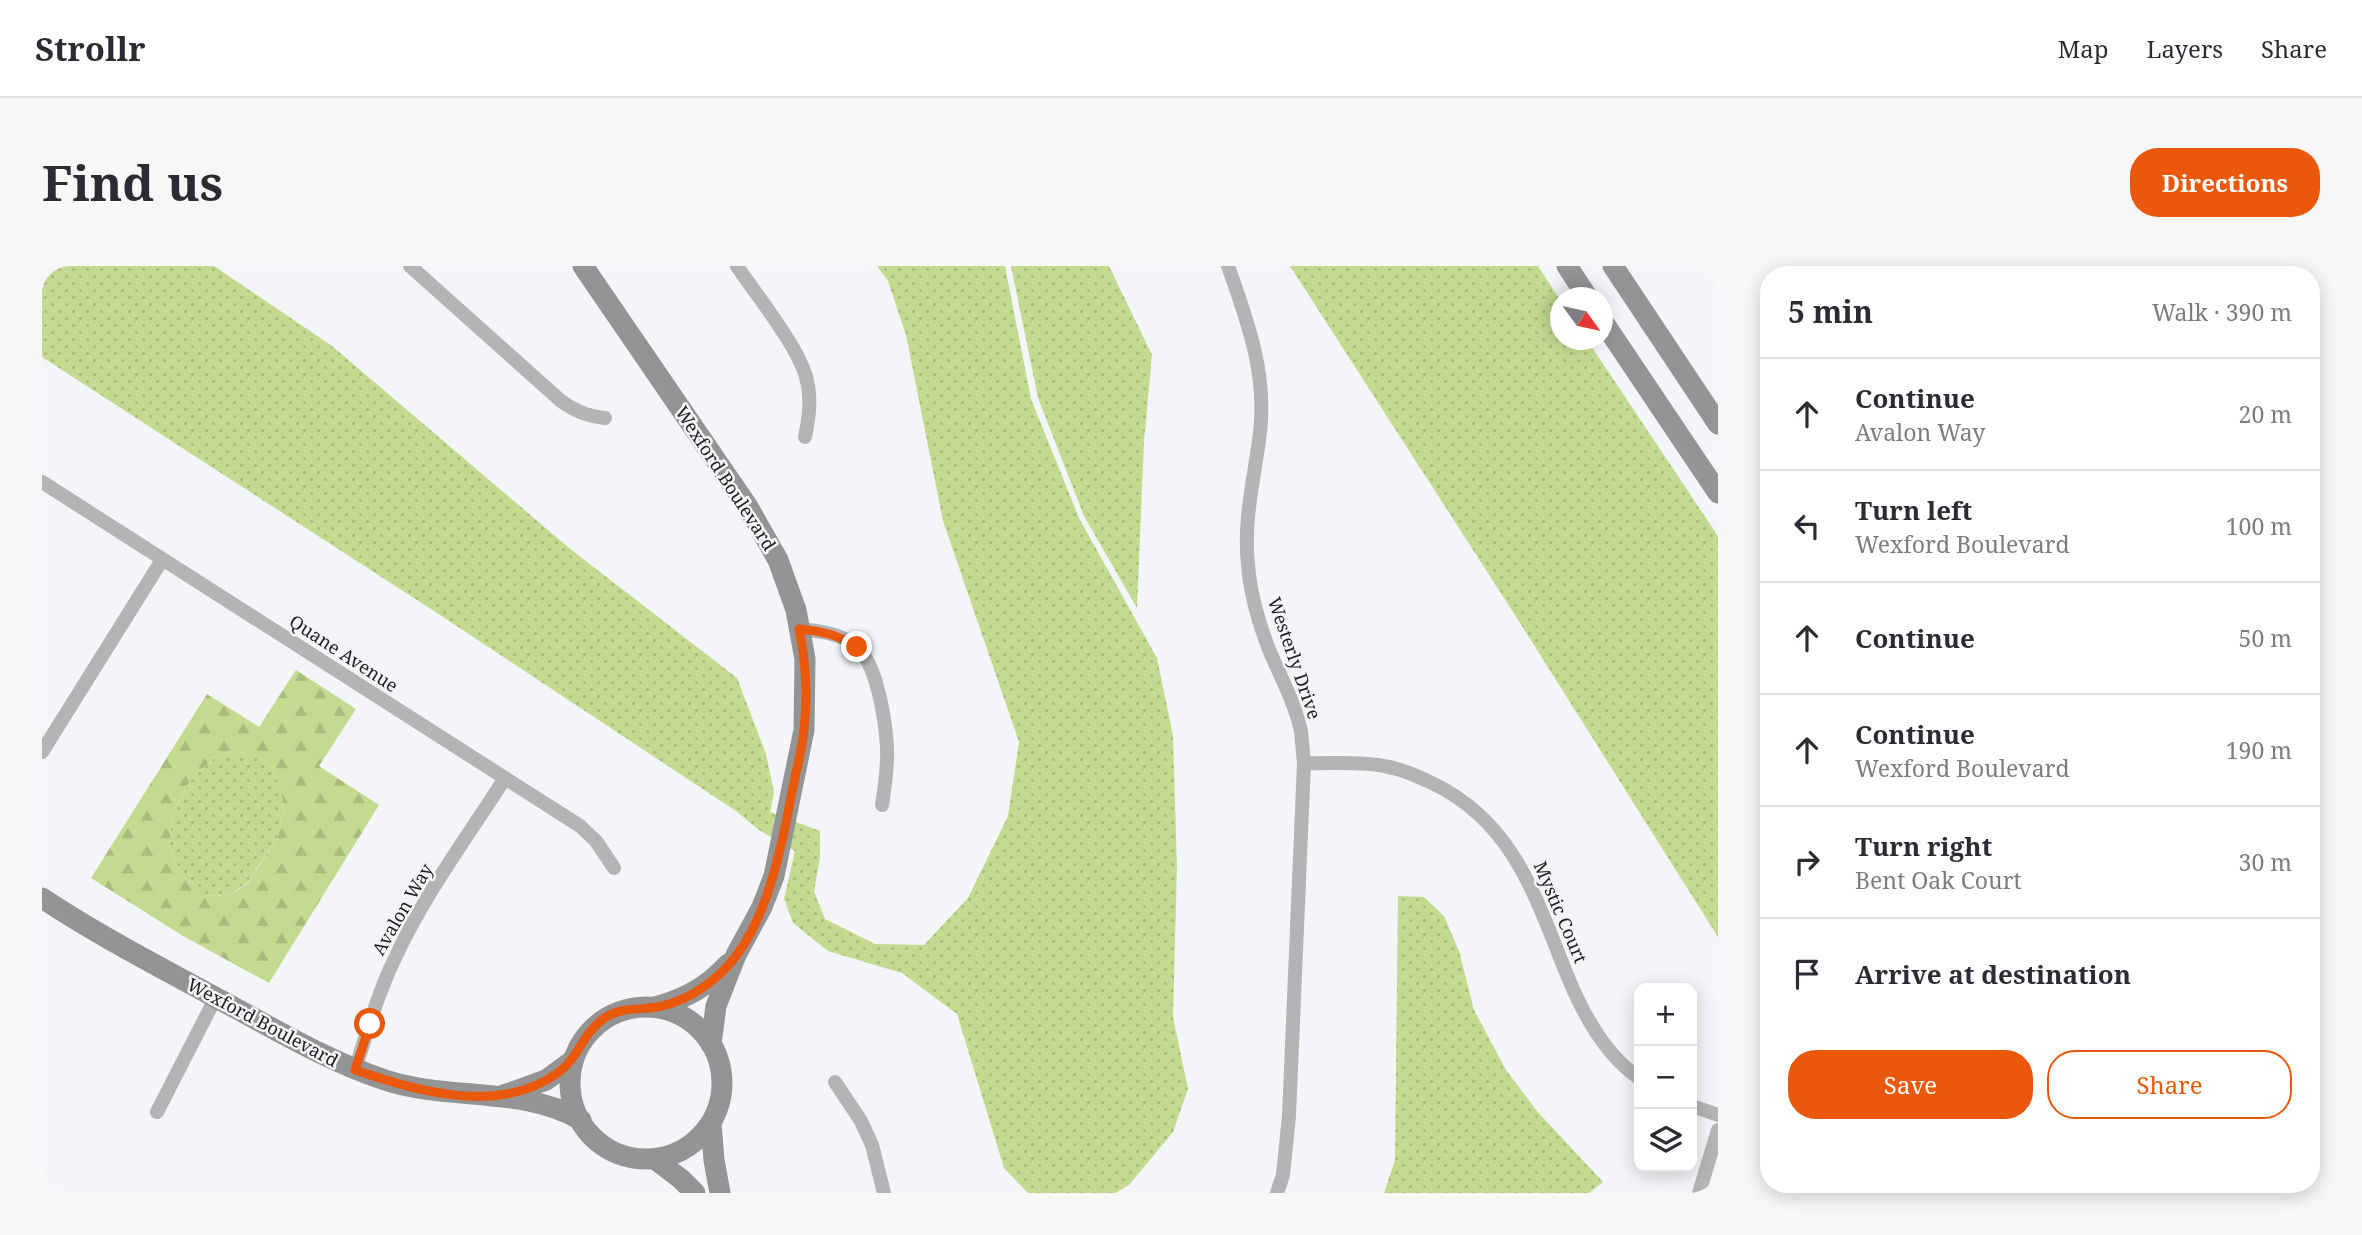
<!DOCTYPE html>
<meta charset="utf-8">
<style>
body{margin:0;font-family:"Noto Serif",serif;background:#f7f7f7;color:#2b2b33}
.controls{position:absolute;right:21px;bottom:21px;display:grid;overflow:hidden;border-radius:14px;box-shadow:0 4px 18px #0003}
.controls button{width:63px;height:63px;display:grid;place-items:center;padding:0;border:0;border-bottom:2px solid #e1e1e2;background:#fff;color:#2b2b33;font:35px sans-serif}
.compass{position:absolute;left:1508px;top:21px;width:63px;height:63px;border-radius:50%;background:#fff;box-shadow:0 4px 18px #0003;rotate:123deg}
.stop{position:absolute;width:21px;height:21px;margin:-16px;border:5px solid #ea580c;border-radius:50%;background:#fff}
.stop.end{background:#ea580c;border-color:#fff;box-shadow:0 2px 7px #0008}
.list{margin:0;padding:0;list-style:none}
h2{display:flex;justify-content:space-between;align-items:center;height:91px;margin:0;padding:0 28px;font-size:30px}
h2 small{font-size:23px;font-weight:400;color:#7c7c81}
.list li{display:grid;grid-template-columns:46px 1fr auto;gap:21px;align-items:center;box-sizing:border-box;height:112px;padding:0 28px;border-top:2px solid #e1e1e2}
.list b{display:block;font-size:26px;white-space:nowrap}
.list p{margin:0;font-size:23px;white-space:nowrap;color:#7c7c81}
.list em{font-size:23px;font-style:normal;color:#7c7c81}
.actions{display:flex;gap:14px;padding:21px 28px}
.actions a{flex:1;padding:16px 0;border:2px solid #ea580c;border-radius:28px;text-align:center;font-size:24px;color:#ea580c}
.actions .main{background:#ea580c;color:#fff}
.icon{flex:none;width:38px;height:38px;fill:none;stroke:currentColor;stroke-width:2;stroke-linecap:round;stroke-linejoin:round}
.map{position:relative;flex:none;width:1676px;height:927px;overflow:hidden;border-radius:28px}
header{display:flex;align-items:center;gap:42px;box-sizing:border-box;height:98px;padding:0 35px;background:#fff;border-bottom:2px solid #e1e1e2}
header strong{font-size:33px}
nav{display:flex;gap:38px;margin-inline-start:auto;font-size:24px}
.intro{display:flex;align-items:center;justify-content:space-between;box-sizing:border-box;height:168px;padding:0 42px}
h1{margin:0;font-size:49px}
.button{padding:18px 32px;border-radius:28px;background:#ea580c;color:#fff;font-size:24px;font-weight:700}
main{display:flex;gap:42px;padding:0 42px}
aside{flex:1;background:#fff;border-radius:28px;box-shadow:0 4px 18px #0003}
.map>svg:first-child{display:block}
.grass{fill:url(#grass-dots)}
.forest{fill:url(#forest-firs);fill-rule:evenodd}
.lines{fill:none;stroke-linecap:round;stroke-linejoin:round}
.street{stroke:#b3b4b3;stroke-width:14}
.secondary{stroke:#939493;stroke-width:21}
.route{stroke:#ea580c;stroke-width:9}
.labels{text-anchor:middle;dominant-baseline:central;stroke-width:5;stroke-linejoin:round;paint-order:stroke}
.street-label{font-size:18px;fill:#1e1e1f;stroke:#f4f5f8}
</style>
<header>
<strong>Strollr</strong>
<nav><a>Map</a><a>Layers</a><a>Share</a></nav>
</header>
<div class="intro"><h1>Find us</h1><a class="button">Directions</a></div>
<main>
<div class="map">
<svg width="1676" height="927" viewBox="0 0 1676 927">
<defs>
<pattern id="grass-dots" width="8" height="8" patternUnits="userSpaceOnUse" patternTransform="scale(1.75)"><rect width="8" height="8" fill="#c3db91"/><path d="M2 2h.1M6 6h.1" fill="none" stroke="#a7bc7d" stroke-width="1.8" stroke-linecap="round"/></pattern>
<pattern id="forest-firs" width="22" height="20" patternUnits="userSpaceOnUse" patternTransform="scale(1.75)"><rect width="22" height="20" fill="#c3db91"/><path d="M5 1l3.5 6h-7zM16 11l3.5 6h-7z" fill="#a7bc7d"/></pattern>
</defs>
<rect width="100%" height="100%" fill="#f4f5f8"/>
<g class="grass">
<path d="M0,0H172L290,80L527,282L695,412L724,488L732,526L728,546L778,565V592L772,625L783,653L833,678L882,679L926,632L966,550L977,476L901,255L864,69L846,15L835,0H963L989,133L1037,252L1115,392L1131,470L1135,601L1131,751L1146,823L1131,866L1087,919L1073,927H986L962,902L915,748L860,707L786,685L751,657L742,633L753,585L717,564L694,545L398,349L0,91Z"/>
<path d="M969,0H1067L1110,89L1102,176L1095,342L1042,250L996,132Z"/>
<path d="M1248,0H1496L1518,34V74H1545L1676,270V671L1473,349Z"/>
<path d="M202,485L225,495L237,517L242,540L236,571L205,617L186,630L161,629L138,608L127,580L131,546L148,514L171,493Z"/>
<path d="M1356,630L1382,631L1402,650L1417,685L1432,744L1464,804L1495,845L1561,916L1547,927H1342L1353,894Z"/>
</g>
<path class="forest" d="M254,404L314,443L277,500L337,539L227,717L141,670L49,612L165,428L217,461ZM202,486L225,495L237,517L242,540L236,571L205,618L186,630L162,629L138,608L127,580L131,546L148,514L171,493Z"/>
<g class="lines">
<g class="street">
<path d="M368,0L519,135C533,145 545,150 563,152"/>
<path d="M695,0C715,30 755,79 764,111C770,132 767,151 763,171"/>
<path d="M1186,0C1205,54 1225,107 1218,166C1213,210 1201,253 1206,298C1208,327 1217,358 1228,386C1239,411 1253,438 1259,465C1260,476 1261,487 1262,497L1247,850L1241,909L1235,927"/>
<path d="M0,216L538,560L554,575L572,602"/>
<path d="M757,363C778,365 796,367 813,379C835,396 843,453 845,480C846,500 843,520 840,539"/>
<path d="M0,486L120,294"/>
<path d="M1262,497C1288,498 1316,495 1342,500C1360,503 1375,510 1392,518C1472,557 1494,632 1525,709C1540,746 1563,789 1597,812"/>
<path d="M313,804C325,766 336,727 353,692C382,629 426,570 463,512"/>
<path d="M793,816L819,855L830,879L842,927"/>
<path d="M1650,840L1676,849"/>
<path d="M115,846L174,731"/>
<path d="M1657,927L1676,864"/>
</g>
<g class="secondary">
<path d="M541,0L706,241L736,294L754,344L763,393L762,464L732,610L720,641L694,689L683,717L674,740L669,778"/>
<path d="M1525,0L1546,32"/>
<path d="M1571,0L1676,158"/>
<path d="M1560,54L1676,227"/>
<path d="M0,632C57,670 120,702 180,735C233,763 285,795 343,814C407,835 481,820 539,854"/>
<path d="M613,741C643,733 665,721 686,698"/>
<circle cx="604" cy="817" r="76"/>
<path d="M462,829L504,814L530,795"/>
<path d="M669,858L672,894L678,927"/>
<path d="M614,894L639,913L653,927"/>
</g>
</g>
<g class="lines">
<path class="route" d="M328,758L313,804C375,825 458,850 517,806C538,790 540,767 564,751C581,741 597,744 615,741C637,737 655,727 672,713C723,672 738,587 750,526C754,505 760,484 762,463C766,429 764,396 757,363C780,365 796,369 815,381"/>
</g>
<g class="labels">
<g class="street-label">
<text transform="translate(684 212) rotate(57)">Wexford Boulevard</text>
<text transform="translate(302 387) rotate(33)">Quane Avenue</text>
<text transform="translate(1253 392) rotate(71)">Westerly Drive</text>
<text transform="translate(360 643) rotate(-60)">Avalon Way</text>
<text transform="translate(1519 646) rotate(67)">Mystic Court</text>
<text transform="translate(221 756) rotate(28)">Wexford Boulevard</text>
</g>
</g>
</svg>
<div class="controls">
<button>+</button>
<button>−</button>
<button><svg class="icon" aria-label="layers" viewBox="0 0 24 24"><path d="M12 4l9 5-9 5-9-5zM3 14l9 5 9-5"/></svg></button>
</div>
<svg class="compass" viewBox="-18 -18 36 36"><path d="M0-13l5 13h-10z" fill="#e53935"/><path d="M0 13l5-13h-10z" fill="#7c7c81"/></svg>
<div class="stop" style="left:328px;top:758px"></div>
<div class="stop end" style="left:815px;top:381px"></div>
</div>
<aside>
<h2>5 min<small>Walk · 390 m</small></h2>
<ul class="list">
<li><svg class="icon" aria-label="ahead" viewBox="0 0 24 24"><path d="M12 20V5M6 11l6-6 6 6"/></svg><div><b>Continue</b><p>Avalon Way</p></div><em>20 m</em></li>
<li><svg class="icon" aria-label="left" viewBox="0 0 24 24"><path d="M17 20v-9H6M10 6l-5 5 5 5"/></svg><div><b>Turn left</b><p>Wexford Boulevard</p></div><em>100 m</em></li>
<li><svg class="icon" aria-label="ahead" viewBox="0 0 24 24"><path d="M12 20V5M6 11l6-6 6 6"/></svg><div><b>Continue</b></div><em>50 m</em></li>
<li><svg class="icon" aria-label="ahead" viewBox="0 0 24 24"><path d="M12 20V5M6 11l6-6 6 6"/></svg><div><b>Continue</b><p>Wexford Boulevard</p></div><em>190 m</em></li>
<li><svg class="icon" aria-label="right" viewBox="0 0 24 24"><path d="M7 20v-9h11M14 6l5 5-5 5"/></svg><div><b>Turn right</b><p>Bent Oak Court</p></div><em>30 m</em></li>
<li><svg class="icon" aria-label="arrive" viewBox="0 0 24 24"><path d="M6 21V4h12l-3 4 3 4H6"/></svg><div><b>Arrive at destination</b></div></li>
</ul>
<div class="actions"><a class="main">Save</a><a>Share</a></div>
</aside>
</main>
